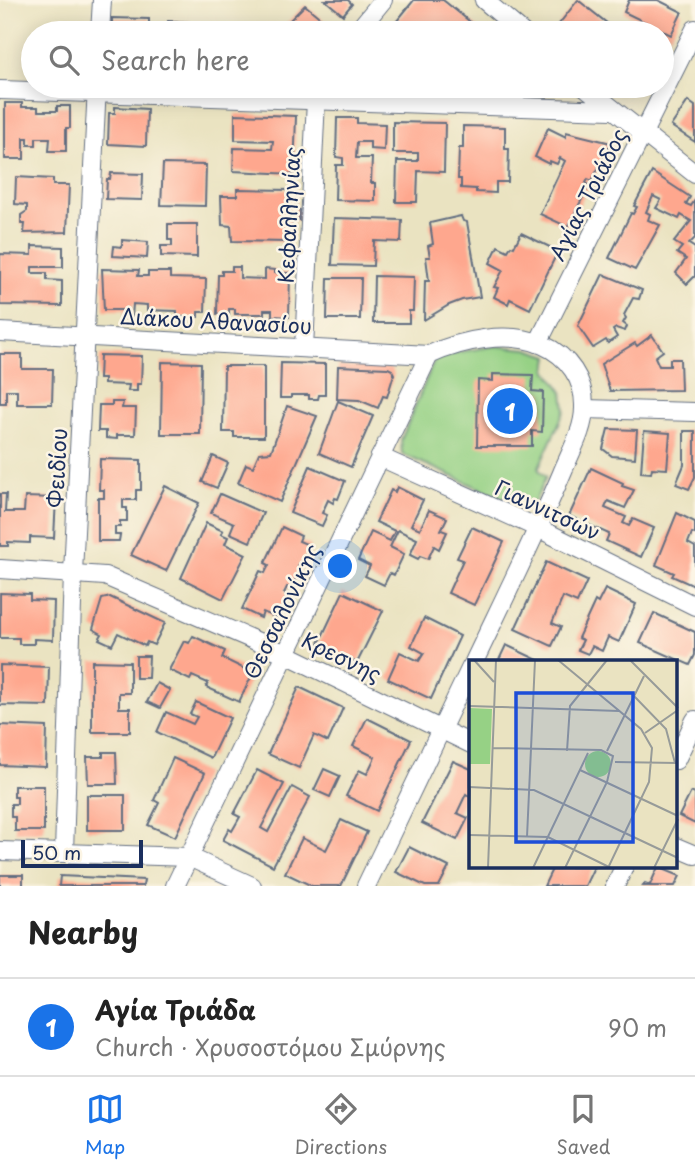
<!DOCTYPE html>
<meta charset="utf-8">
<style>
body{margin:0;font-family:"Playpen Sans",sans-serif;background:#f2f2f2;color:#222}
.scale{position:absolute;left:21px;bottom:18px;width:122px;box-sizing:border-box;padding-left:7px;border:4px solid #1b2f5e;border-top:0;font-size:19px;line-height:24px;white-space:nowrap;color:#1b2f5e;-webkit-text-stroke:5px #fcf5e5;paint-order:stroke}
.you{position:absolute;left:341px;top:567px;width:24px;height:24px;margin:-18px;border:5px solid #fff;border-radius:50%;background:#1a73e8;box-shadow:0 0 0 10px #1a73e833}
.badge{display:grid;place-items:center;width:46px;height:46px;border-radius:50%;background:#1a73e8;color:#fff;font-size:23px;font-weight:700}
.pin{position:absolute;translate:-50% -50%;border:4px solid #fff;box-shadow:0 2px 7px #0006}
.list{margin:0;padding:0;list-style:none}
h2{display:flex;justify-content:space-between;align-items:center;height:91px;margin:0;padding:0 28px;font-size:30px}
h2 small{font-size:23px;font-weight:400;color:#767676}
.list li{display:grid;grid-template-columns:46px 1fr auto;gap:21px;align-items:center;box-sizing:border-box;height:98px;padding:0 28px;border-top:2px solid #e0e0e0}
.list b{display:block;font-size:26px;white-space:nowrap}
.list p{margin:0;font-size:23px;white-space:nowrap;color:#767676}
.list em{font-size:23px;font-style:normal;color:#767676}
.icon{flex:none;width:38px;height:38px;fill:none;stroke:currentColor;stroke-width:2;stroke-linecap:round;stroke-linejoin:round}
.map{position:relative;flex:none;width:695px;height:886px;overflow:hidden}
.search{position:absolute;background:#fff;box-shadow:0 4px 18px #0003;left:21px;right:21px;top:21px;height:77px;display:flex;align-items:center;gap:18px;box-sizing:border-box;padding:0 24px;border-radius:38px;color:#767676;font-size:26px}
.sheet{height:189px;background:#fff}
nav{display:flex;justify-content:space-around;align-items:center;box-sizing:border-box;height:98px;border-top:2px solid #e0e0e0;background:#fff;font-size:19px;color:#767676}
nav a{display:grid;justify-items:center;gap:4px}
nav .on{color:#1a73e8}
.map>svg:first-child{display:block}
.green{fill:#96d185;stroke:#588072;stroke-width:2}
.building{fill:#fea78e}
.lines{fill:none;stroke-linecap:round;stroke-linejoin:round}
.minor-casing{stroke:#636e81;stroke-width:20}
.minor{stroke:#fff;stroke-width:18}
.labels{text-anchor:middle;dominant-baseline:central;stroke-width:5;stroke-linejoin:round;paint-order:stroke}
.street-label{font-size:21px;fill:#1b2f5e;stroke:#fcf5e5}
.inset-road{fill:none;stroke:#979b99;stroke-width:2}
.view{fill:#1d4ed8;fill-opacity:0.15;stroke:#1d4ed8;stroke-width:3.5}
.inset-edge{fill:none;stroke:#1b2f5e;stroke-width:3.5}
</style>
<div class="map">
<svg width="695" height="886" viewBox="0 0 695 886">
<rect width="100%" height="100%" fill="#fcf5e5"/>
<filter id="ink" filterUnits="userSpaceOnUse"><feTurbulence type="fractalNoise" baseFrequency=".0143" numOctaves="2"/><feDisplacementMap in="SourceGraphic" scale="14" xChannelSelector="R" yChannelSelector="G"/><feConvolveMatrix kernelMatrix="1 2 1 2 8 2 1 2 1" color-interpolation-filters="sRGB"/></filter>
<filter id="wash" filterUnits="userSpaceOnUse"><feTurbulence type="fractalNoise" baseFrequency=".00686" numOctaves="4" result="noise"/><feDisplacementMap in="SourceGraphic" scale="28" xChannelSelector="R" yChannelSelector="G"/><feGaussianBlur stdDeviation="1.57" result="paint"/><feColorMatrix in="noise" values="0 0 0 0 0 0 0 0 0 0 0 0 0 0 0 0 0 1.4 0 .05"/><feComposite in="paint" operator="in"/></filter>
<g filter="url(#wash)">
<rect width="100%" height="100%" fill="#eae3c1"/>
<path class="green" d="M495,346L528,349L549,356L547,370L563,392L565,410L538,469L546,477L535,501L520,506L402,454L401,440L434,361L442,355Z"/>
<g id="blocks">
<g class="building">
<path d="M325,0H348L352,4L343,15Z"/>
<path d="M414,0H443L484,33H387Z"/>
<path d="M578,0L613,28L609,33H571L559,24Z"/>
<path d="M629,0H658L682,12L671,35L624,12Z"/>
<path d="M305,5L330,26L324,33H273V30H280Z"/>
<path d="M112,18L149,19V33H112Z"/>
<path d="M168,21L190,22V33H168Z"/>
<path d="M688,101L695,106V142L671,126Z"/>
<path d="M5,103H22V107H38V111H57V106H70V128H66V151H49L50,138H36V145H28V138H24V159H5Z"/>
<path d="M115,107L147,109L146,146L108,144L109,113H115Z"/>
<path d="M235,114L296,116L294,174L233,171L234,148L272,149L273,141L235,140Z"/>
<path d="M337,118H357V123L385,124L384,150L370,149V142H357L356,158H372L371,183H375V201L335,200L336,165H343V158L336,157Z"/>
<path d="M393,122L445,123L444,172L418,171L417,202H396L397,161H418V153H393Z"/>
<path d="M463,126L505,127V149H509L508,182H496V193L476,192V189L461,188V179H458L459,148H463Z"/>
<path d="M548,128L566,137V132L611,143L592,181L588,179L586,183L589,185L568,227L540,214L565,161L560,158L557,164L550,161L549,164L535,157Z"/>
<path d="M163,164L206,165L205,206L161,205Z"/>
<path d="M652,172L690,197L686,204L691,206L695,200V238L689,244L695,248V276L687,284L676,273L686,259L677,253L682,247L674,242L691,221L681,215L679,219L656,208L661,200L653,196L646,212L650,214L648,220L660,225L635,270L609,258L631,213L633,214L637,207L634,206Z"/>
<path d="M111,173L143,174L142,200L106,199L107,179H110Z"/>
<path d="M16,177L53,179V185H69L67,232L24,233L25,224H21V215L27,211V205L15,204Z"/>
<path d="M237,189L290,190L292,195H296V208L300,210L299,220H293L292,238L288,242L232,241L231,226L222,225L221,196H237Z"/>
<path d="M461,216L463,221L467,222L480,297L462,300L449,305L424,320L425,281H429L426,257H430L428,246L433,244L430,223Z"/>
<path d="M334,218L402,220L401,242L374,241L373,266L332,265Z"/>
<path d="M168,224H197V257L161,256V246H172V240H168Z"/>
<path d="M521,233L558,251L530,309L510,299L508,304L494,297L498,288L494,287L503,270L490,263L498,246L508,251L511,246L514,247Z"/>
<path d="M122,240L148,242L147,258L113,256L114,246L122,247Z"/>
<path d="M32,246L63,247V267H32V273H47V280L62,281V306L0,305V254L32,255Z"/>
<path d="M232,267H240V278L265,279V269L275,270V273H290L289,317L272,316V310H264V314H235V309H229V314H217L218,275H222V271H232Z"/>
<path d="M102,269L139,270L138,276H148V272H170V278L206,279L205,312H198V317H177V311L147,310V305L133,304L132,317H124L125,310H104Z"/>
<path d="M603,274L642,290L639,299L633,298L624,315L626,318L623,323L627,326L625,331L616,328L613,330L617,337L608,343L606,340L593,348L578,326Z"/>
<path d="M374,276L414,277L413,311H409V323H373Z"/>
<path d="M328,278H361L360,319H327Z"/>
<path d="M652,335L663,351L655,357L659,366H670V359H680L681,390L610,391L601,364L635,343L637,346Z"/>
<path d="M0,354H22V369H53L52,404H17V390H6V403H0Z"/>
<path d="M100,355L142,356L141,384H137V391H128L129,385L104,384V379H99Z"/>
<path d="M162,362L201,363L200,434H161Z"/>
<path d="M281,363L325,364V395H319L318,399H309V395H291V398H280Z"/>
<path d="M224,366H264V437H234V432H223Z"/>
<path d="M338,366L388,368L392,370L394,374L387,397L383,396L378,408L359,400L337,399Z"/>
<path d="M493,374L533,375L532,391L543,392L542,432L532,431V446H477L478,380L493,381Z"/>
<path d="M338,401L373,416L351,467L319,453Z"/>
<path d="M112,402H123L122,408H136L135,435H117V439L106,438V431H98L99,405H112Z"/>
<path d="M287,406L317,416L280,502L238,483L246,464L253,467L259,453L271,452Z"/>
<path d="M608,429L637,430L635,458L612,456L603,449Z"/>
<path d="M644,431L670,433L667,469L652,468L651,473L641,472Z"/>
<path d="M684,431H695V477L689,489L676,484L684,465Z"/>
<path d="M213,456L228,463L217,488L202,482Z"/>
<path d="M100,459L141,460V490H136V500H123V508H127V521H120V527H115V535H120L119,541H98V498H104V490H99Z"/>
<path d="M310,466L345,481L338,499L335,498L333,503L328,500L322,513L327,515L322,526L290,513Z"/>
<path d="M591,468L623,483L622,486L634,490L625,508L608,501L605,508L626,517L623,523L629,526L633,519L654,528L641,557L606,541L609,534L569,516Z"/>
<path d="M165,486L199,503L166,571L131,555Z"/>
<path d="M397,487L423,500L411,525L420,529L429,510L447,518L441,530L447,532L439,549L434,546L428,559L420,556L418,559L410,555L417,539L398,530L390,547L404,554L394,575L390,573L384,585L365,576L370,566L358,560L371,532L390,541L395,531L376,522L391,490L395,492Z"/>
<path d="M0,494H6L5,512H24L25,497L56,498L54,538L30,537V543L8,542V546H0Z"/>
<path d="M220,494L263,513L250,542L230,533L234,523L211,513Z"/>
<path d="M677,513L695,522V534L692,533L688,543L695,547V579L692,585L672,576L674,573L656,565Z"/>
<path d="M206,523L223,531L221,534L228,537L225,544L246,554L223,599L181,578Z"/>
<path d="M282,527L301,536L299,541L311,546L298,566L301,568L291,589L287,587L284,593L288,595L277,618L263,612L261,618L242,609L260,571L265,573L269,565L265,563Z"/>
<path d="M472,527L504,542L474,605L448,593L463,560L457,558Z"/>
<path d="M546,562L587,581L577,603L563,597L552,623L561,627L552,646L515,629Z"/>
<path d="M605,589L636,604L619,642L608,637L602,651L592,646L588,654L578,650L583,640L578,638L595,601L598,603Z"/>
<path d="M343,592L383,611L357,663L318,645Z"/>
<path d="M0,593L30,594V600L54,601L53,640L34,639V644H19V638H0Z"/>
<path d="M110,597L165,623L154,645L147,642L145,646L118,633L112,645L99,639L102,634L93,629L102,599Z"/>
<path d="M654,613L695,632V655L690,665L640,643Z"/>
<path d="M424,618L460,636L431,699L388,679L400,652L419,661L424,653L411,646Z"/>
<path d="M193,636L225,651L222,658L253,673L239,702L206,687L208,683L192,676L190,680L169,670L184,641L189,643Z"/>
<path d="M506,645L542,662H498Z"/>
<path d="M136,656H149L148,678H136Z"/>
<path d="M92,661L130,662V693H119V708H130V732H92Z"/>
<path d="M0,665L49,667L48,706L0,705Z"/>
<path d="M157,683L170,690L160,708L147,702Z"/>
<path d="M299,687L343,708L328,742L314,735L299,768L268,754Z"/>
<path d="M196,702L230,718L211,758L157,732L166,712L193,724L197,717L190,714Z"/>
<path d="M367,718L411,740L377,811L346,796L359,770L367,774L375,757L353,746Z"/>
<path d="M0,725L47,727L46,767L0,765Z"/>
<path d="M103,752H116L117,784H88L87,757H103Z"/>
<path d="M173,758L205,773L175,837L148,825L159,803L154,800Z"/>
<path d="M453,761L471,769V797L466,794L457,813L468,818L457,840L422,823Z"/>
<path d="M324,769L340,776L330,797L314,790Z"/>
<path d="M257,770L284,784L261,828L268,832L292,787L310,797L273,866L223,840L229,829L232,831L240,817L234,814Z"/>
<path d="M14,786H44V831H15V817H11V804H17V797H14Z"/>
<path d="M691,792L695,794V824L679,816Z"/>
<rect x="87" y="795" width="38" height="35"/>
<path d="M341,820L367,832L341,886H312L285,873L302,838L326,850Z"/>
<path d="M409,847L449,867L439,886H425L396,872Z"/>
<path d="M553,867H594L585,886H544Z"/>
<path d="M658,867L680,876L675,886H643L645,883L650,885Z"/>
<rect x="0" y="875" width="23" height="11"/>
<path d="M60,876L144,880L143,886H59Z"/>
</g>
</g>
</g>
<g filter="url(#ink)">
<use href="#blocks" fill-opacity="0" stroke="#636e81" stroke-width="2"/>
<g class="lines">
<g class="minor-casing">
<g id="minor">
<path d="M484,0L523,33"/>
<path d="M100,33L102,0"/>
<path d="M356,33L383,0"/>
<path d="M584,86L695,174"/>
<path d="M0,90L611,110"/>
<path d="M0,332L429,355C462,340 508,330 543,345C568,356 585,380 584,408C584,430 570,453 562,473C535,537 504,599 474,662"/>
<path d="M538,343L695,29"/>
<path d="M304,348L316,100L319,86"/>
<path d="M584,409L695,412"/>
<path d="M380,457L538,528L695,606"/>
<path d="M0,569L105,576L286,654L471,744"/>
<path d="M676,760L695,720"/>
<path d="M676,847L695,855"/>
<path d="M0,851L189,857L252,886"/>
<path d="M64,852L73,573L97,86"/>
<path d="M175,886L429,355"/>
<path d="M366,886L471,667"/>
<path d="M615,886L624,867"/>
</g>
</g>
<use href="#minor" class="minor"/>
</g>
</g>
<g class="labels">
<g class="street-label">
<text transform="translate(587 194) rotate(-63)">Αγίας Τριάδος</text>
<text transform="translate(288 215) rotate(-87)">Κεφαλληνίας</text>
<text transform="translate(216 320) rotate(3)">Διάκου Αθανασίου</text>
<text transform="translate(56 468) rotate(-87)">Φειδίου</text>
<text transform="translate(548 509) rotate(25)">Γιαννιτσών</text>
<text transform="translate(281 611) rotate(-64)">Θεσσαλονίκης</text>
<text transform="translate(342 656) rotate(26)">Κρεσνης</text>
</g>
</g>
<g transform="translate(469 660)">
<rect width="208" height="208" fill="#eae3c1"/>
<path d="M0,48L23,49L21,104H0ZM116 104a13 13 0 1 1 26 0a13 13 0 1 1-26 0Z" fill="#96d185"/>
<path class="inset-road" d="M5,0L25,22M89,0L172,69L183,88L180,122L139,208M161,0L209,48M165,36L197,69L206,103M0,46L150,51M176,73L209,50M24,88L132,90L144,96L138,122L96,208M98,91L101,46L138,0M138,91L175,16M146,102L208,103M111,110L209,156M0,127L65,130L209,198M0,158L1,127M0,175L79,177L142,208M58,177L66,0M19,208L27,0M64,208L119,93M185,208L209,159"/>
<path class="view" d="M47,33H164V182H47Z"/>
<rect width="208" height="208" class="inset-edge"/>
</g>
</svg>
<div class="scale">50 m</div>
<div class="you"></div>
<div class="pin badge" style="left:510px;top:411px">1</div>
<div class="search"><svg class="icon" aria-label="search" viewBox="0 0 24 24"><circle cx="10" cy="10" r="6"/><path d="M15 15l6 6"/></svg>Search here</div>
</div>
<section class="sheet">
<h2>Nearby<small></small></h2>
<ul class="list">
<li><span class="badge">1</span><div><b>Αγία Τριάδα</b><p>Church · Χρυσοστόμου Σμύρνης</p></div><em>90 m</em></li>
</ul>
</section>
<nav>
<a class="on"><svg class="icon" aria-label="map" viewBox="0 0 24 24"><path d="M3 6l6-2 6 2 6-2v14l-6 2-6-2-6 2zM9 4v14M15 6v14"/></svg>Map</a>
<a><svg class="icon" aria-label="directions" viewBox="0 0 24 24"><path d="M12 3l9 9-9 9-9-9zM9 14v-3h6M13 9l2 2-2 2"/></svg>Directions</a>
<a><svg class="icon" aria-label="saved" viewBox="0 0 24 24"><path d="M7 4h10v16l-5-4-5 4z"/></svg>Saved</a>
</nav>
